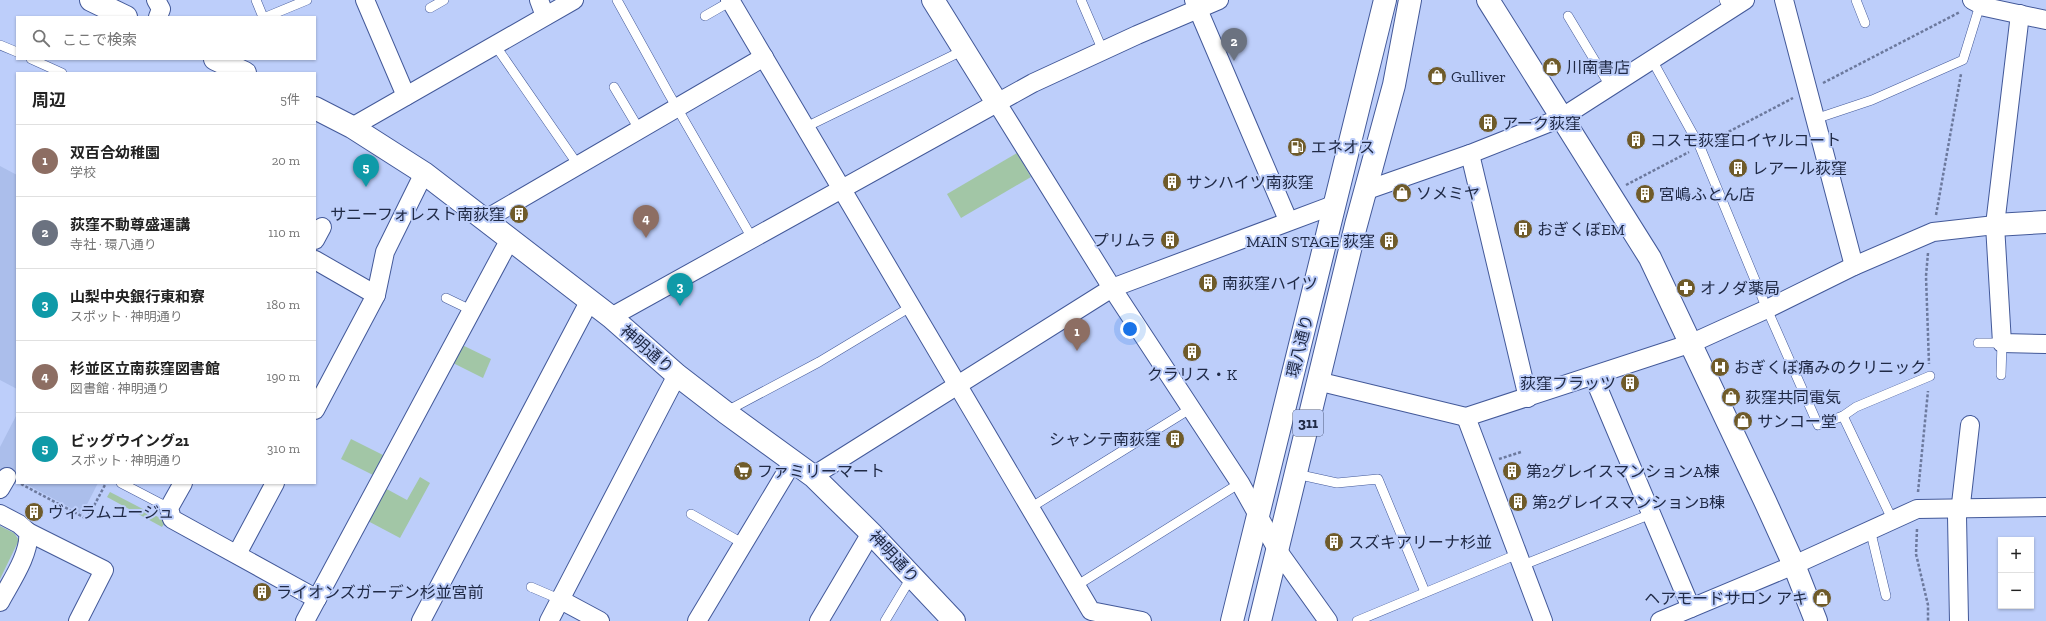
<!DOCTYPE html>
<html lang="ja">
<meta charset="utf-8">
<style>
body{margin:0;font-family:"Zilla Slab","Noto Sans JP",serif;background:#f2f2f2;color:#222}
.controls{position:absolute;right:12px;bottom:12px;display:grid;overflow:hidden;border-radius:0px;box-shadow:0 1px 3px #0004}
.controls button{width:36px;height:36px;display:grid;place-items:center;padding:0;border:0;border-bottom:1px solid #e0e0e0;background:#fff;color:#222;font:20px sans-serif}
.you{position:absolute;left:1130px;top:329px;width:14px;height:14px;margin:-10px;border:3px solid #fff;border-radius:50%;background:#1a73e8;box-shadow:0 0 0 6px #1a73e833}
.badge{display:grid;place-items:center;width:26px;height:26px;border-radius:50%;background:#6f5b2a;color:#fff;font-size:13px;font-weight:700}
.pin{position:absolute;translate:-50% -33px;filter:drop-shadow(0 1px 2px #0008)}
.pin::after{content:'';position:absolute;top:21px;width:14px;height:12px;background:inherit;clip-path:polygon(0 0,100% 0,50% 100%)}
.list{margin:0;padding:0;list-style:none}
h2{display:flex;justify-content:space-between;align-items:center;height:52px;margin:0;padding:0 16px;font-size:17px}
h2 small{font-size:13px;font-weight:400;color:#767676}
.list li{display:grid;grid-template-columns:26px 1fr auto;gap:12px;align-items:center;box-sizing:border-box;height:72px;padding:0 16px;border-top:1px solid #e0e0e0}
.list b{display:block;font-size:15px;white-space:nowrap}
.list p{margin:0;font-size:13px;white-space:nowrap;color:#767676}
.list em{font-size:13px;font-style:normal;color:#767676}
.icon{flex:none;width:22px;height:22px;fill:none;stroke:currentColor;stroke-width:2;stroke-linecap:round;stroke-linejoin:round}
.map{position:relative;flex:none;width:2046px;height:621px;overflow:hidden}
.search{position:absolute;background:#fff;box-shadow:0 1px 3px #0004;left:16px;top:16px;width:300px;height:44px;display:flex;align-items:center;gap:10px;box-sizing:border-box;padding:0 14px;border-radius:0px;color:#767676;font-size:15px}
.panel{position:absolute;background:#fff;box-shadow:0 1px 3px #0004;left:16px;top:72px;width:300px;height:412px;border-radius:0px}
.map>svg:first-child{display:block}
.built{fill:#abbeeb}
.green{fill:#a2c6a6}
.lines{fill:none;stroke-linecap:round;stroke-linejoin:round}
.service-casing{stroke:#435999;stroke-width:10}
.minor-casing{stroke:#435999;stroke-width:20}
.tertiary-casing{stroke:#435999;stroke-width:24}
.primary-casing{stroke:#435999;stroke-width:24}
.path{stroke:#6c799d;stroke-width:2.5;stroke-dasharray:3 2;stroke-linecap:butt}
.service{stroke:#fff;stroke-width:9}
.minor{stroke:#fff;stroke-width:18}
.tertiary{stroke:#fff;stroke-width:22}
.primary{stroke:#fff;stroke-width:22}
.labels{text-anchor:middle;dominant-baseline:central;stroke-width:4;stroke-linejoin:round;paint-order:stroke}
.shield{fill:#bdcefa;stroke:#4f5b7c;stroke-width:1}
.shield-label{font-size:15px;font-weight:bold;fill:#202a46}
.poi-label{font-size:16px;fill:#202a46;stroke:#bdcefa;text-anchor:start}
.street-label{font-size:16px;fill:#202a46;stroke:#bdcefa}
</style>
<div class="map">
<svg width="2046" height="621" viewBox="0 0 2046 621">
<rect width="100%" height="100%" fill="#bdcefa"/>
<g class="built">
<path d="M0,166L17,175V389L0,380Z"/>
<path d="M17,414V480L0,471V447Z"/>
<path d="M24,483H98L82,514Z"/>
</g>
<g class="green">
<path d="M1017,153L1031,177L961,218L947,194Z"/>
<path d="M458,343L491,359L483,378L449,361Z"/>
<path d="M351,439L385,456L375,476L341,459Z"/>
<path d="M420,477L430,483L400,538L366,520L383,487L407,500Z"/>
<path d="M110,492L166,521L162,527L107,497Z"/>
<path d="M0,526L14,533L19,540L0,579Z"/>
</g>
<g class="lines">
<g class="service-casing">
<g id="service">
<path d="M256,0L263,17"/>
<path d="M617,0L669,94L752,238"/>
<path d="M1081,0L1103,51"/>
<path d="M1724,0L1729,9"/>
<path d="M1856,0L1865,23"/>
<path d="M430,8L444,0"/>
<path d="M705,16L731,1"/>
<path d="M1568,16L1610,86"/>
<path d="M266,17L307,0"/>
<path d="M0,45L17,52"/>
<path d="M495,45L578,165"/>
<path d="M31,59L62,73"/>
<path d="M1652,60L1700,147L1767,309L1818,425L1843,416L1856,407L1930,376"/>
<path d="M614,87L639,129"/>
<path d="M1815,119L1872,100L1963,60L1980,5"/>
<path d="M806,127L964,50"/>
<path d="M446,298L471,310"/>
<path d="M1978,343H2002L2001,375"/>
<path d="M725,412L819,362L912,306"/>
<path d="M1843,416L1892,519"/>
<path d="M1296,474L1337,483L1378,479L1425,592"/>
<path d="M121,483L169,508"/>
<path d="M1030,508L1190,409"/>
<path d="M691,514L744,544"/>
<path d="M1870,529L1886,596"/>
<path d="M1523,565L1651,514"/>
<path d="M1076,586L1240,483"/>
<path d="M531,587L559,599"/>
<path d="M885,621L912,576"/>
<path d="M1357,621L1518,554"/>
</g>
</g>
<g class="minor-casing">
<g id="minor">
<path d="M156,0L161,9L158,17"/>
<path d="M365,0L406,96"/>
<path d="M539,0L545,16"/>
<path d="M730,0L1091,611L1142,621"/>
<path d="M1194,0L1288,220"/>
<path d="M1784,0L1854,266"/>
<path d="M1972,0L1985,7L2046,20"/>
<path d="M2020,14L1995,225L2002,343L2046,344"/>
<path d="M997,103L1112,288L1240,483L1278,551L1328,621"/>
<path d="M352,127L574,0"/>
<path d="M1470,154L1528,398"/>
<path d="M1367,190L1470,154L1561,118L1745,0"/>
<path d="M486,219L764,57"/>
<path d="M315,240L322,227"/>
<path d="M315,260L376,295"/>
<path d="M611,317L1033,83L1137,35L1219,0"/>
<path d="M1593,376L1691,608"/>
<path d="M1317,381L1466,417L1692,343L1767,309L1854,266L1933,232L1995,225"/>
<path d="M315,410L376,295L385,252L424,173"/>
<path d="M1466,417L1543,621"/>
<path d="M813,476L1112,288L1336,204"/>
<path d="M183,483L169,508L172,519L317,599"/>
<path d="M0,489L7,477"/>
<path d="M0,514L19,524L28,532C31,553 10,583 0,602"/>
<path d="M28,532L104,570L78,621"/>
<path d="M237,554L275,483"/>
<path d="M559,599L600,621"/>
<path d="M305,621L510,239"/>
<path d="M421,621L589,302"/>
<path d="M549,621L677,375"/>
<path d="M697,621L793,461"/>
<path d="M819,621L871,533"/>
<path d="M1660,621L1794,565L1917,509L2046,507"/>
<path d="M1959,621L1957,516L1961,504L1970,425"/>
</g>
</g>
<g class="tertiary-casing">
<g id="tertiary">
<path d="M91,0L126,17"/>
<path d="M933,0L997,103"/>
<path d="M1488,0L1650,258L1765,501L1794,565L1816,621"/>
<path d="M215,59L245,73"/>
<path d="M315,108L352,127L424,173L611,317L677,375L725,412L813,476L871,533L954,621"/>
<path d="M1995,225L2046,222"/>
</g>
</g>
<g class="primary-casing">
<g id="primary">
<path d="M1232,621L1385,0"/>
<path d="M1260,621L1356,225L1394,85L1410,0"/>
</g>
</g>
<g class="path">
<path d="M1823,83L1960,12"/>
<path d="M1711,141L1793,98"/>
<path d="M1626,185L1689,152"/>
<path d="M1936,215L1961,74"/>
<path d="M1928,253L1926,276L1929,364"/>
<path d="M1499,459L1521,452"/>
<path d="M21,484L87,519L106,483"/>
<path d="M1918,492L1928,391"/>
<path d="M1917,529L1916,554L1928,605V621"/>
</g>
<use href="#service" class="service"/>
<use href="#minor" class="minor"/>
<use href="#tertiary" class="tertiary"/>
<use href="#primary" class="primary"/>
</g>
<defs>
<g id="shop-disc" transform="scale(1)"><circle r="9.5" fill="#6f5b2a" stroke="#bdcefa"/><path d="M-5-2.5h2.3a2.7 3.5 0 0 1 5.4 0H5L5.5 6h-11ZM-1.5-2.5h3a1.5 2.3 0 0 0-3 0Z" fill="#fff"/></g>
<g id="building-disc" transform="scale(1)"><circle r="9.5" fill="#6f5b2a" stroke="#bdcefa"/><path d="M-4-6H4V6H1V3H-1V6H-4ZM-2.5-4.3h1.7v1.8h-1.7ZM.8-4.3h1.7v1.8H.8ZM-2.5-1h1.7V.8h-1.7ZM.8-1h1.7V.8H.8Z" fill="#fff"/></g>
<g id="fuel-disc" transform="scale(1)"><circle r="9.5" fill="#6f5b2a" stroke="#bdcefa"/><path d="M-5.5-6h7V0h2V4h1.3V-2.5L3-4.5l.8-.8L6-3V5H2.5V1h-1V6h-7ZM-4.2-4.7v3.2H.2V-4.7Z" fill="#fff"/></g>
<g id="pharmacy-disc" transform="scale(1)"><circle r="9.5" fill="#6f5b2a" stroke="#bdcefa"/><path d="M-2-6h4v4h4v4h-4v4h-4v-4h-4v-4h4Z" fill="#fff"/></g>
<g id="hospital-disc" transform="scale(1)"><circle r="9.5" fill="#6f5b2a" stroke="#bdcefa"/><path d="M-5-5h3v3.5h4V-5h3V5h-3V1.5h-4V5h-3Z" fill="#fff"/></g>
<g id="supermarket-disc" transform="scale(1)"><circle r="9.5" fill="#6f5b2a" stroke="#bdcefa"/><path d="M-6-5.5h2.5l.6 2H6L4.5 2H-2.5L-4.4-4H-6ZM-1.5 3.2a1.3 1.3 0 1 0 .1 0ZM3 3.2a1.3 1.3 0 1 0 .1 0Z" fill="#fff"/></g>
</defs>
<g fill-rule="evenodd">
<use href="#shop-disc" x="1552" y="67"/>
<use href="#shop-disc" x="1437" y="76"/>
<use href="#building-disc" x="1488" y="123"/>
<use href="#building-disc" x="1636" y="140"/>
<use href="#fuel-disc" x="1297" y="147"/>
<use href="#building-disc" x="1738" y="168"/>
<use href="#building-disc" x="1172" y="182"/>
<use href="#shop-disc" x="1402" y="193"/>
<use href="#building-disc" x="1645" y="194"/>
<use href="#building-disc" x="519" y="214"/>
<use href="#building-disc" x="1523" y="229"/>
<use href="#building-disc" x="1170" y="240"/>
<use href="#building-disc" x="1389" y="241"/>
<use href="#building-disc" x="1208" y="283"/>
<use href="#pharmacy-disc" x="1686" y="288"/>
<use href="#building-disc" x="1192" y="352"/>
<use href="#hospital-disc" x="1720" y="367"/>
<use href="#building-disc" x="1630" y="383"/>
<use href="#shop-disc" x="1731" y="397"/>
<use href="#shop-disc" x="1743" y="421"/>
<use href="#building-disc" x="1175" y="439"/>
<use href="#supermarket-disc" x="743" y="471"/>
<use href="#building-disc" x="1512" y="471"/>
<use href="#building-disc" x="1518" y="502"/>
<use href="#building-disc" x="34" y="512"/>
<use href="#building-disc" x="1334" y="542"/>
<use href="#building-disc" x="262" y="592"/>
<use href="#shop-disc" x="1822" y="598"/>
</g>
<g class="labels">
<rect class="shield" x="1293" y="410" width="30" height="26" rx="3"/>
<g class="shield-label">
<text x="1308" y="423">311</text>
</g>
<g class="poi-label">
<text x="1566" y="67">川南書店</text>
<text x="1451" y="76">Gulliver</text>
<text x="1502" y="123">アーク荻窪</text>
<text x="1650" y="140">コスモ荻窪ロイヤルコート</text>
<text x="1311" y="147">エネオス</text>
<text x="1752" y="168">レアール荻窪</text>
<text x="1186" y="182">サンハイツ南荻窪</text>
<text x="1416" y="193">ソメミヤ</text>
<text x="1659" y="194">宮嶋ふとん店</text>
<text x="505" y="214" text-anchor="end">サニーフォレスト南荻窪</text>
<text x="1537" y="229">おぎくぼEM</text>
<text x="1156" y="240" text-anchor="end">プリムラ</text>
<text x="1375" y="241" text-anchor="end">MAIN STAGE 荻窪</text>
<text x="1222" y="283">南荻窪ハイツ</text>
<text x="1700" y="288">オノダ薬局</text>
<text x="1734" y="367">おぎくぼ痛みのクリニック</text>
<text x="1192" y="374" text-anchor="middle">クラリス・K</text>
<text x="1616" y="383" text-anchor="end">荻窪フラッツ</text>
<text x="1745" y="397">荻窪共同電気</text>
<text x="1757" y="421">サンコー堂</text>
<text x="1161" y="439" text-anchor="end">シャンテ南荻窪</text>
<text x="757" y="471">ファミリーマート</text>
<text x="1526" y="471">第2グレイスマンションA棟</text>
<text x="1532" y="502">第2グレイスマンションB棟</text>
<text x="48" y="512">ヴィラムユージュ</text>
<text x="1348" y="542">スズキアリーナ杉並</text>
<text x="276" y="592">ライオンズガーデン杉並宮前</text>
<text x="1808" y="598" text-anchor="end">ヘアモードサロン アキ</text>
</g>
<g class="street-label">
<text transform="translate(1300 346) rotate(-76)">環八通り</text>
<text transform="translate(647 349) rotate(41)">神明通り</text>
<text transform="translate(894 557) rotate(47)">神明通り</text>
</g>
</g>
</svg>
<div class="controls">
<button>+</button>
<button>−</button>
</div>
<div class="you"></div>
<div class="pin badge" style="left:1077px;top:351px;background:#8d6e63">1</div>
<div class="pin badge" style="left:1234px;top:61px;background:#6b7280">2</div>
<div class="pin badge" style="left:680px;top:306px;background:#0f9aa8">3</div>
<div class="pin badge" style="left:646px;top:238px;background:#8d6e63">4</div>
<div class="pin badge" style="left:366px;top:187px;background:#0f9aa8">5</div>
<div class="search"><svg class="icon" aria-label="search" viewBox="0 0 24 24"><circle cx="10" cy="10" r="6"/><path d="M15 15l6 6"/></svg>ここで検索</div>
<section class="panel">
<h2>周辺<small>5件</small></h2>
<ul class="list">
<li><span class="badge" style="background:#8d6e63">1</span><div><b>双百合幼稚園</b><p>学校</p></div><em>20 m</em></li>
<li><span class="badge" style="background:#6b7280">2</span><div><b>荻窪不動尊盛運講</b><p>寺社 · 環八通り</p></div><em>110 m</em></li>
<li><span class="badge" style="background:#0f9aa8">3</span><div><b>山梨中央銀行東和寮</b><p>スポット · 神明通り</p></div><em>180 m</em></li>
<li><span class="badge" style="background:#8d6e63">4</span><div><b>杉並区立南荻窪図書館</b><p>図書館 · 神明通り</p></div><em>190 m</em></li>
<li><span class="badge" style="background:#0f9aa8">5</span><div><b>ビッグウイング21</b><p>スポット · 神明通り</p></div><em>310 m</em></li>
</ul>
</section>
</div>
